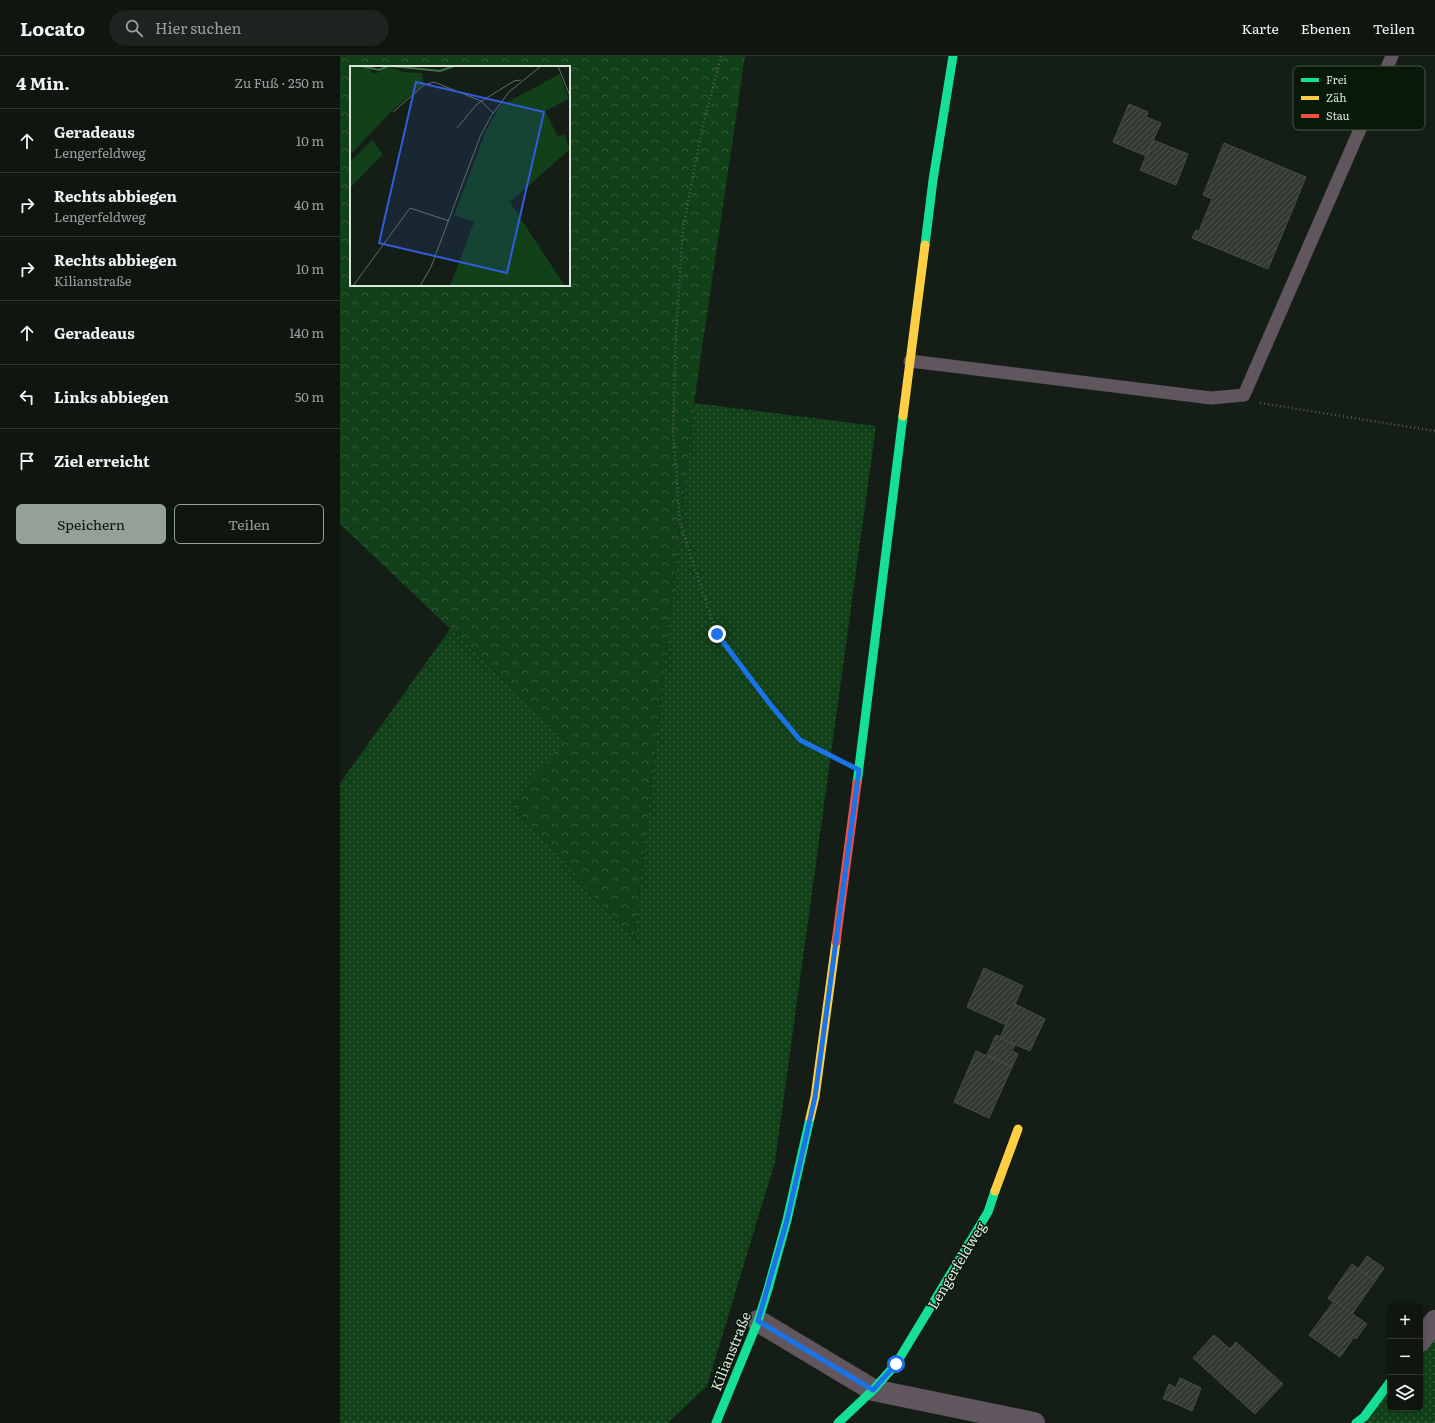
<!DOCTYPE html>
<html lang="de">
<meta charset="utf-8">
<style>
body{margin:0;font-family:Literata,serif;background:#1d231e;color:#f1f3f6}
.controls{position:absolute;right:12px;bottom:12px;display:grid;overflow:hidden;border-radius:6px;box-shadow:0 2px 6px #0003}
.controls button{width:36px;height:36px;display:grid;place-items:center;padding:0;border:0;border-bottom:1px solid #2f3530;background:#0f1610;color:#f1f3f6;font:20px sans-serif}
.stop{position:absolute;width:12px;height:12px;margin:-9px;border:3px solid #1a73e8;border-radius:50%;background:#fff}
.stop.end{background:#1a73e8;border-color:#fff;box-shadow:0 1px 4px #0008}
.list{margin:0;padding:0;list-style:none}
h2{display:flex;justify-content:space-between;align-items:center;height:52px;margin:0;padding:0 16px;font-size:17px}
h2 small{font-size:13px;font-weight:400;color:#9b9f9f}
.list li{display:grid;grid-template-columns:26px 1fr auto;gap:12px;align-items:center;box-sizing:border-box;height:64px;padding:0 16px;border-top:1px solid #2f3530}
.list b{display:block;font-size:15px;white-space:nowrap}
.list p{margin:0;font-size:13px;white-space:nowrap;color:#9b9f9f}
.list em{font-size:13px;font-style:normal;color:#9b9f9f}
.actions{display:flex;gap:8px;padding:12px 16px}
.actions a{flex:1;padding:9px 0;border:1px solid #95a096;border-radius:6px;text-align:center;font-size:14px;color:#95a096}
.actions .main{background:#95a096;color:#111}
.icon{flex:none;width:22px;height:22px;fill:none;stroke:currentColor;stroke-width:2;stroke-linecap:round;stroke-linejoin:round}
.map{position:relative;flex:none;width:1095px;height:1367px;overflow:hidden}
header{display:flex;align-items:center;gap:24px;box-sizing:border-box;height:56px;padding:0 20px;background:#0f1610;border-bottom:1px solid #2f3530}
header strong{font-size:19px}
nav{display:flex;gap:22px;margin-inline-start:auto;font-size:14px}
.search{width:280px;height:36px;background:#1d231e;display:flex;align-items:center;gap:10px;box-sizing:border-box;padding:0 14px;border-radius:22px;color:#9b9f9f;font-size:15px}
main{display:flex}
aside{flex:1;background:#0f1610}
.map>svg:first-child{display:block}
.grass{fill:url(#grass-dots)}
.forest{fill:url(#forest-crowns);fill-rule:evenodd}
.building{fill:url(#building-hatch);stroke:#464e47}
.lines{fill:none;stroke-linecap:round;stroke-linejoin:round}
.path{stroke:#5d595b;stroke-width:2.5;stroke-dasharray:1 3;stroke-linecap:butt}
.lane{stroke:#61565d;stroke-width:13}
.street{stroke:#61565d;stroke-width:22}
.fast{stroke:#16e098;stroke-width:9}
.slow{stroke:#ffcf43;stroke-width:9}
.jam{stroke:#f24e42;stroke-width:9}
.route{stroke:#1a73e8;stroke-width:5}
.labels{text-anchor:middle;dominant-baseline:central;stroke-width:3;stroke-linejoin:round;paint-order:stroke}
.street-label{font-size:14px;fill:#dbe6db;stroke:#081809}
.inset-river{fill:none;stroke:#3e7042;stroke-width:2}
.inset-road{fill:none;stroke:#646e65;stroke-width:1}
.view{fill:#305dd8;fill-opacity:0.15;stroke:#305dd8;stroke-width:2}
.inset-edge{fill:none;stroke:#dbe6db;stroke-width:2}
.key{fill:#081809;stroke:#475648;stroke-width:1}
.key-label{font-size:11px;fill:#dbe6db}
</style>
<header>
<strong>Locato</strong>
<div class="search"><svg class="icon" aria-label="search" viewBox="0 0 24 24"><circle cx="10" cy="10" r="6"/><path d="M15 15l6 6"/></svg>Hier suchen</div>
<nav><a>Karte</a><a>Ebenen</a><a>Teilen</a></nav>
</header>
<main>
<aside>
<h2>4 Min.<small>Zu Fuß · 250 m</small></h2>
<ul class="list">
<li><svg class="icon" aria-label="ahead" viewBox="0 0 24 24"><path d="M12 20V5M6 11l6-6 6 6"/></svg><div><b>Geradeaus</b><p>Lengerfeldweg</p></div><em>10 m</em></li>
<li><svg class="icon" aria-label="right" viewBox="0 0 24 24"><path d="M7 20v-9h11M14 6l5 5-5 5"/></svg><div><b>Rechts abbiegen</b><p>Lengerfeldweg</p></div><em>40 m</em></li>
<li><svg class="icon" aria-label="right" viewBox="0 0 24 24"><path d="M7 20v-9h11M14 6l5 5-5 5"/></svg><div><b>Rechts abbiegen</b><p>Kilianstraße</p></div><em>10 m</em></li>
<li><svg class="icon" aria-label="ahead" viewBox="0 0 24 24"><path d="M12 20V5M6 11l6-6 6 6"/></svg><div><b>Geradeaus</b></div><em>140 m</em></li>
<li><svg class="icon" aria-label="left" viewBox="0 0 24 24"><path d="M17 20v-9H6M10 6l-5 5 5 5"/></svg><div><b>Links abbiegen</b></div><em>50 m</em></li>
<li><svg class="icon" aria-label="arrive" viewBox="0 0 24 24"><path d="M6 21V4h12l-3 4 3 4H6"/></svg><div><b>Ziel erreicht</b></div></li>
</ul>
<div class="actions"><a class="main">Speichern</a><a>Teilen</a></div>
</aside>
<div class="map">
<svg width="1095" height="1367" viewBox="0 0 1095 1367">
<defs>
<pattern id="grass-dots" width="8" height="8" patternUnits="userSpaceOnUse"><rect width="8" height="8" fill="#114019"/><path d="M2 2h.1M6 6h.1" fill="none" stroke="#335c3a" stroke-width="1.8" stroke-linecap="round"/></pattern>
<pattern id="forest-crowns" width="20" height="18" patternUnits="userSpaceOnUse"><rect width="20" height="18" fill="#114019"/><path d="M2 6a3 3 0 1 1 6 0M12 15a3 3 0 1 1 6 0" fill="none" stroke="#335c3a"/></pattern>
<pattern id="building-hatch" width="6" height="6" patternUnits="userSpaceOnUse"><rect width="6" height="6" fill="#313932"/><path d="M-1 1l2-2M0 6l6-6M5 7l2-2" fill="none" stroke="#4e564f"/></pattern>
</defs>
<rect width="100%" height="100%" fill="#141e16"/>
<g class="grass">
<path d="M354,347L536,370L435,1106L367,1330L328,1367H0V727L110,573L225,682L294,884Z"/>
<path d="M1095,1272V1367H1025L1050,1331V1352H1080V1292Z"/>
</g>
<path class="forest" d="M0,0H405L354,347L294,884L172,749L225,682L0,468ZM11,11H229V229H11Z"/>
<g class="building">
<path d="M789,48L808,56L806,61L821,67L806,100L773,86Z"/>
<path d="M813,84L848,98L836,129L800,114Z"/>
<path d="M884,87L966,121L928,213L852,182L856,174L859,175L872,143L863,139Z"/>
<path d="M644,912L683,930L666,969L627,951Z"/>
<path d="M675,948L705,963L690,995L660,982Z"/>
<path d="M656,979L661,981L660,982L675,989L672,995L678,998L672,1011L647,999Z"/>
<path d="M636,995L672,1011L649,1062L614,1046Z"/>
<path d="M1027,1200L1044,1212L1035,1225L1018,1213Z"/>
<path d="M1012,1208L1035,1225L1012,1258L994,1245L993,1246L988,1242Z"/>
<path d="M994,1245L1027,1268L1016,1283L1014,1281L1000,1301L969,1279Z"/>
<path d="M874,1279L890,1293L896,1286L943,1328L915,1358L853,1302Z"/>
<path d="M840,1322L861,1332L852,1355L830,1345Z"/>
<path d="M829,1328L836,1332L830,1345L823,1343Z"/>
</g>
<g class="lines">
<g class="path">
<path d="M381,0L362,73L343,172L336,279L333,373L340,467L377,579L430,648L460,683L497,702"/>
<path d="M920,347L1095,375"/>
</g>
<path class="lane" d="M570,305L871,342L904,339L1052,0"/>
<g class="street">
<path d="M418,1265L533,1334L694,1367"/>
<path d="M1080,1285L1095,1265"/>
</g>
<g class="fast">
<path d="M585,189L593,124L613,0"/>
<path d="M517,727L563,360"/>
<path d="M376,1367L418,1265L428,1233L447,1164L470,1062"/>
<path d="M498,1367L533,1334L556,1308L648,1156L655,1135"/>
<path d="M1016,1367L1024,1361L1050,1326"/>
</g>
<g class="slow">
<path d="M563,360L585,189"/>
<path d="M470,1062L475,1041L496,886"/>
<path d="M655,1135L678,1073"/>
</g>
<path class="jam" d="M496,886L517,727"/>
</g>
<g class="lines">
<path class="route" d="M377,578L430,648L460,684L519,714L475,1041L447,1164L418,1265L533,1334L556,1308"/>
</g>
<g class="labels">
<g class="street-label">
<text transform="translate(616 1209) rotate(-59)">Lengerfeldweg</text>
<text transform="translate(390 1295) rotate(-68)">Kilianstraße</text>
</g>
</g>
<g transform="translate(10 10)">
<rect width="220" height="220" fill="#141e16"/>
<path d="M0,0H17L24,8L40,1L53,6L72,7L74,18L44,43L0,89ZM210,8L219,33L195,45L208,71L214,68L220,83L160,136L149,120L147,95L125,156L104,149L136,65L150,40Z" fill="#114019"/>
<path d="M22,74L33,88L0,122V96ZM147,95L157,114L150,121L215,220H100Z" fill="#114019"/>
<path class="inset-river" d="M11,0L29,4L39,0M41,0L90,5L104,0"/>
<path class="inset-road" d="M208,0L220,30M43,46L74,19L84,16L131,35L143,47M107,62L127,38L164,15L171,14M3,220L60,142L99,155M70,220L81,201L130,71L141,50L159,26L191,0"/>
<path class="view" d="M66,16L194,46L157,207L29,177Z"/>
<rect width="220" height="220" class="inset-edge"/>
</g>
<rect x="953" y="10" width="132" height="64" rx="6" class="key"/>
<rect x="961" y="22" width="18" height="4" fill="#16e098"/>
<rect x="961" y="40" width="18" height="4" fill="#ffcf43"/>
<rect x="961" y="58" width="18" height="4" fill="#f24e42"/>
<g class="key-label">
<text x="986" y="28">Frei</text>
<text x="986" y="46">Zäh</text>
<text x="986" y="64">Stau</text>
</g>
</svg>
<div class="controls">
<button>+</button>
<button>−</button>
<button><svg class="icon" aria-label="layers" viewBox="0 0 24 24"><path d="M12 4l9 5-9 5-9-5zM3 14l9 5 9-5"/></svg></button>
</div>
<div class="stop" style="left:556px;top:1308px"></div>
<div class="stop end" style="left:377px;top:578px"></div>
</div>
</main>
